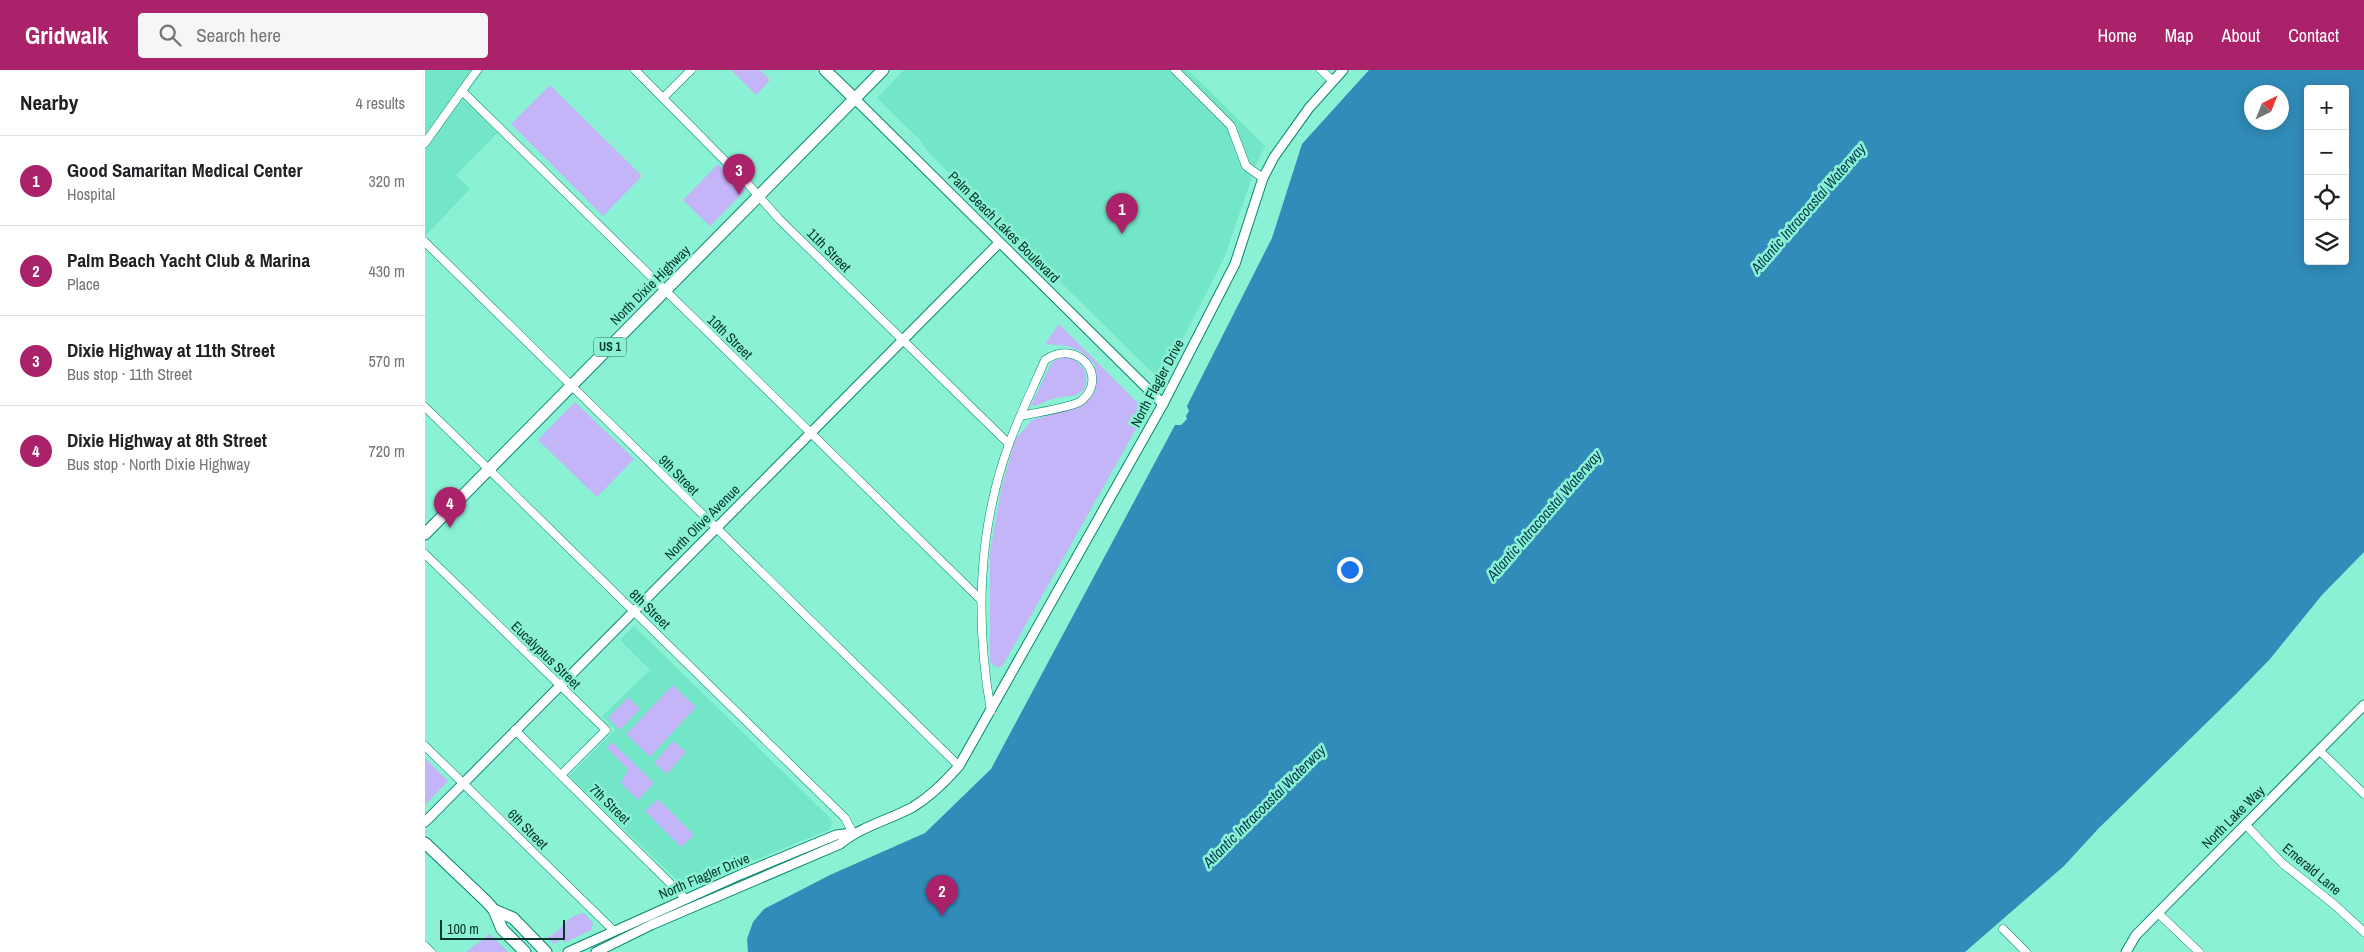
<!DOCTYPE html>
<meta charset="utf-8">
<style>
body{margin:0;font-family:"Archivo Narrow",sans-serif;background:#f6f6f6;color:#202124}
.controls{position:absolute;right:15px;top:15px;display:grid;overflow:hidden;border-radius:5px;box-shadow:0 2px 12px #0003}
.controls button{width:45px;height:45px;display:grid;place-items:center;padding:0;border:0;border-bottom:1px solid #e0e0e0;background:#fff;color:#202124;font:25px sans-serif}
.compass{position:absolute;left:1819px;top:15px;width:45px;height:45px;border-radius:50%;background:#fff;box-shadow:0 2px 12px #0003;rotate:43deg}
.scale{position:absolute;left:15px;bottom:12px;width:125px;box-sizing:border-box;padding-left:5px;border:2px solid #04342a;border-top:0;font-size:14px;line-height:18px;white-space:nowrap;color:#04342a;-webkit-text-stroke:4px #8af1d5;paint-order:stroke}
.you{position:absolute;left:924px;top:499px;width:18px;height:18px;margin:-12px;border:4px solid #fff;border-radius:50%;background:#1a73e8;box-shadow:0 0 0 8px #1a73e833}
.badge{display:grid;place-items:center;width:32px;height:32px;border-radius:50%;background:#a9226a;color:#fff;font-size:16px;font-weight:700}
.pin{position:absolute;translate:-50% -41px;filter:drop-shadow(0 1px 2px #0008)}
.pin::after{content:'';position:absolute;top:26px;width:18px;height:15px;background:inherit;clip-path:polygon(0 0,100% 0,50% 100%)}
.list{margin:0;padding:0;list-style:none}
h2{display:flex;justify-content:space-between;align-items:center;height:65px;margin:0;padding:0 20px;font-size:21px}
h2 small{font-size:16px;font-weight:400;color:#757577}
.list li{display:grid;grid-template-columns:32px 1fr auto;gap:15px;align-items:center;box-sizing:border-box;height:90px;padding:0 20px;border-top:1px solid #e0e0e0}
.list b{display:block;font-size:19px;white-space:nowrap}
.list p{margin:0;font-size:16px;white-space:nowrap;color:#757577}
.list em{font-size:16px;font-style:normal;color:#757577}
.icon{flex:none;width:28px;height:28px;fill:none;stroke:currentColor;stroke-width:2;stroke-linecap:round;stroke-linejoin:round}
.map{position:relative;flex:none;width:1939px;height:882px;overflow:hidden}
header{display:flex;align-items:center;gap:30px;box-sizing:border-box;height:70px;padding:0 25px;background:#a9226a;color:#fff}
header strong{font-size:24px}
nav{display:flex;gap:28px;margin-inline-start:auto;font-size:18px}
.search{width:350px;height:45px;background:#f6f6f6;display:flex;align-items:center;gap:12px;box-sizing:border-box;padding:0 18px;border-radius:5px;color:#757577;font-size:19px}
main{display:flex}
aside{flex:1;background:#fff}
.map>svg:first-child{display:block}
.built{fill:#72e6c7}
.green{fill:#c3b5f7}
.water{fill:#318cb9;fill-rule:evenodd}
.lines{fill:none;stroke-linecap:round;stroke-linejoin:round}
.minor-casing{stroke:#05886f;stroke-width:9}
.tertiary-casing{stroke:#05886f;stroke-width:11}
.primary-casing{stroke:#05886f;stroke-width:13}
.minor{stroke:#fff;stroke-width:8}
.tertiary{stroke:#fff;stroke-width:9}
.primary{stroke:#fff;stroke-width:11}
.labels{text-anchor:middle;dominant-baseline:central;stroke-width:5;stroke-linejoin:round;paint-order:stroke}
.shield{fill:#8af1d5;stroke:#2c6d5d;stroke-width:1}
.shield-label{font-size:12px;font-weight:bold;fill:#04342a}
.street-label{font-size:14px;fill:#04342a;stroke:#8af1d5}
.water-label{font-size:15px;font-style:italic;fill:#023850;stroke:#8af1d5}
</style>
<header>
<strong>Gridwalk</strong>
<div class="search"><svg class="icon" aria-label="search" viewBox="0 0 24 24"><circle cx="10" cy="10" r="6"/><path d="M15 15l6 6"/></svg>Search here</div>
<nav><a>Home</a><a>Map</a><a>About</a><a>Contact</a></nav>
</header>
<main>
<aside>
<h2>Nearby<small>4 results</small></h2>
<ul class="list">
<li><span class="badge">1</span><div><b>Good Samaritan Medical Center</b><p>Hospital</p></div><em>320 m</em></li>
<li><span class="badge">2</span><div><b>Palm Beach Yacht Club &amp; Marina</b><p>Place</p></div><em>430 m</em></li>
<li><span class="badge">3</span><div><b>Dixie Highway at 11th Street</b><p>Bus stop · 11th Street</p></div><em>570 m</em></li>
<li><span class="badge">4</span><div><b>Dixie Highway at 8th Street</b><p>Bus stop · North Dixie Highway</p></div><em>720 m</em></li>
</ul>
</aside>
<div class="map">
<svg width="1939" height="882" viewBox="0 0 1939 882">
<rect width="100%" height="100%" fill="#8af1d5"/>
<g class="built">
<path d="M0,0H59L38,30L72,63L31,105L45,119L0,166Z"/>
<path d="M479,0H763L840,76L831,95L800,186L741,302L730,305L504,83L494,69L452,28Z"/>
<path d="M209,556L405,748L407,753L404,760L260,818L144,706L190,660L177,646L225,600L195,570Z"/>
</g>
<g class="green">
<path d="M306,0H335L345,10L331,25Z"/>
<path d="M125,15L217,106L178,146L86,54Z"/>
<path d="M293,94L320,121L285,156L258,130Z"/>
<path d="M634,254L716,336L719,345L578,595L573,598L565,592V483L576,420L590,370L607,350L656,336L670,322V295L657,282L643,276L620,274Z"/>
<path d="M639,286C649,289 659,295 661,306C664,329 642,325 628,329C622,330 616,334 610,336L606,335L627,292Z"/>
<path d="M150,332L209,389L172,427L113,370Z"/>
<path d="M248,615L271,637L225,687L201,664Z"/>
<path d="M203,627L215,639L195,660L183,648Z"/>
<path d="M248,671L261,682L242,704L229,693Z"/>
<path d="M187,672L229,713L213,730L196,713L203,699L182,678Z"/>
<path d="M0,688L23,711L0,735Z"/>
<path d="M233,729L269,765L256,777L220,741Z"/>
<path d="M159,843L168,853L166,860L141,872L136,870L129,874L122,867C139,861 139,846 159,843Z"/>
<path d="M65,864L83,882H41Z"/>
</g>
<path class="water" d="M944,0H1939V482L1897,525L1845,589L1811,624L1673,759L1639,796L1540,882H323L322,869L328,852L339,839L405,805L500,763L566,699L750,355H756L762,349L761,346L764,341L762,336L847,168L877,74ZM1883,19H1920V191H1883ZM1826,22H1856V52H1826Z"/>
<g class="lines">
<g class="minor-casing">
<g id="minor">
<path d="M210,0L323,114L354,149L584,374"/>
<path d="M750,0L806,56L821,96L838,108"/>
<path d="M896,0L908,11"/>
<path d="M37,21L556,530"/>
<path d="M238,28L266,0"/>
<path d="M0,73L52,0"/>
<path d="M0,172L534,696"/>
<path d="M0,337L420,748L428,763"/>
<path d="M0,484L181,660L136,705"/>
<path d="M566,641C550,552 553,459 584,374C594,346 608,318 620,290C653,267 685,308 656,331C649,337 608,343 596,346"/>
<path d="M90,660L261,829"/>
<path d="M0,676L188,860"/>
<path d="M1894,680L1939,724"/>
<path d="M1820,754L1857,793L1911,836L1939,862"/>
<path d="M1733,843L1774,882"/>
<path d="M1578,859L1601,882"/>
<path d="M0,876L6,882"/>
</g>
</g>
<g class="tertiary-casing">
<g id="tertiary">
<path d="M430,29L738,334"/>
<path d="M0,752L574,173"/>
<path d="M143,882L317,804L411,765L428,763"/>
<path d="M171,882L226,855L415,774C437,756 464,750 488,737C506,726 520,712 534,696L738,334L810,194L838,108L849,87L884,38L918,0"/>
<path d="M1701,882L1711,865L1939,635"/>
</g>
</g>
<g class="primary-casing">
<g id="primary">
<path d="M400,0L430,29"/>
<path d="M0,464L458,0"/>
<path d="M0,773L62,832L69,840L77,859L100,882"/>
<path d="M69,840L88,848L121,882"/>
</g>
</g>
<use href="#minor" class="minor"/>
<use href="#tertiary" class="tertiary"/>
<use href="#primary" class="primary"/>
</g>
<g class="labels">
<rect class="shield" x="169" y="267.5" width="32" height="19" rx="4"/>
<g class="shield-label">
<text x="185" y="277">US 1</text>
</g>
<g class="street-label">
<text transform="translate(579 157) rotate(45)">Palm Beach Lakes Boulevard</text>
<text transform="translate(404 180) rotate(45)">11th Street</text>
<text transform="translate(225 215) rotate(-45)">North Dixie Highway</text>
<text transform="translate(305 267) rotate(44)">10th Street</text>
<text transform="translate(732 313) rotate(-62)">North Flagler Drive</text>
<text transform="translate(254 405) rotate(45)">9th Street</text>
<text transform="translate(277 452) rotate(-45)">North Olive Avenue</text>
<text transform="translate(225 539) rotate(44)">8th Street</text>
<text transform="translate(121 585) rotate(44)">Eucalyptus Street</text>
<text transform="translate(185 734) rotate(44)">7th Street</text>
<text transform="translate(1808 747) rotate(-45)">North Lake Way</text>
<text transform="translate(103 759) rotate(45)">6th Street</text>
<text transform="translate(1887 799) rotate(40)">Emerald Lane</text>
<text transform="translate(279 806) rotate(-23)">North Flagler Drive</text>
</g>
<g class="water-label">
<text transform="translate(1383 138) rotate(-49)">Atlantic Intracoastal Waterway</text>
<text transform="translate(1119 445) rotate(-49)">Atlantic Intracoastal Waterway</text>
<text transform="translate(839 736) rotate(-45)">Atlantic Intracoastal Waterway</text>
</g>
</g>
</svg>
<div class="controls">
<button>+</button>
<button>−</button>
<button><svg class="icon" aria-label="locate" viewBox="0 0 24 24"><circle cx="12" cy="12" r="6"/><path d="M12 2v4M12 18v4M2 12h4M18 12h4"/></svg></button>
<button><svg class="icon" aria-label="layers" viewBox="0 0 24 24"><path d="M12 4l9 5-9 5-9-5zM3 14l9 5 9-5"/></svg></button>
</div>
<svg class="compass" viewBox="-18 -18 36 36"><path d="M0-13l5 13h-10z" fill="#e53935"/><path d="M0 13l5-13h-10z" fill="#757577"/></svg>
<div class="scale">100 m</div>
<div class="you"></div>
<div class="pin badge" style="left:697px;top:164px">1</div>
<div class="pin badge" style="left:517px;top:846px">2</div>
<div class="pin badge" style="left:314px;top:125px">3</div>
<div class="pin badge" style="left:25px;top:458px">4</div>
</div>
</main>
